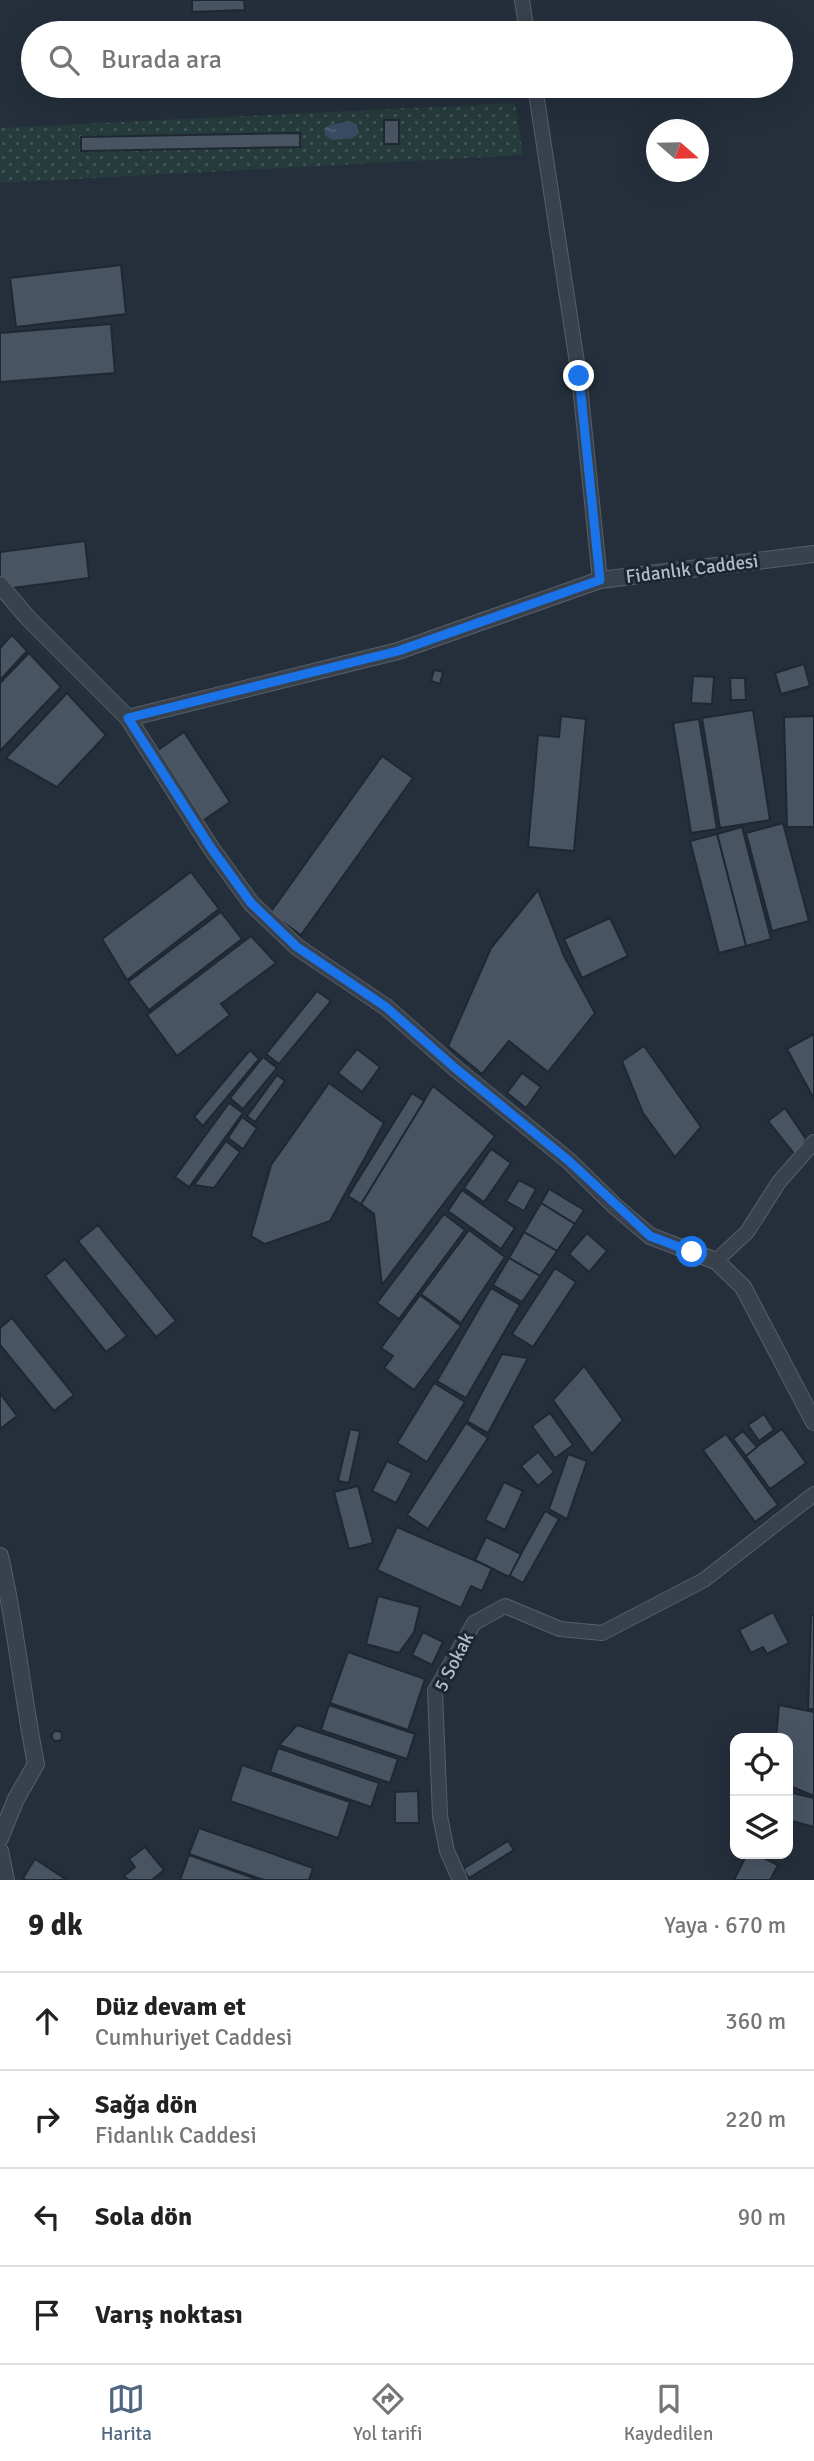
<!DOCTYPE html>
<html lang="tr">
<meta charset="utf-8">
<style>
body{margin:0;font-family:Signika,sans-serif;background:#f6f6f6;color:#222}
.controls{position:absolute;right:21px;bottom:21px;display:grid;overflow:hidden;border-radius:14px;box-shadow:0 7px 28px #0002}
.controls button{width:63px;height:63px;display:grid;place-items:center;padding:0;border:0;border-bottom:2px solid #e0e0e0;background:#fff;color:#222;font:35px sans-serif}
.compass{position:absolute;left:646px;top:119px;width:63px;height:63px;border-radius:50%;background:#fff;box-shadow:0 7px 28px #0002;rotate:110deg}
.stop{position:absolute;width:21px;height:21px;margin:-16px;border:5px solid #1a73e8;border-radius:50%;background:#fff}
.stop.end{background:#1a73e8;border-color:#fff;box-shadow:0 2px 7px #0008}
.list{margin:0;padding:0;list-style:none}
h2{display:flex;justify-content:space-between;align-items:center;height:91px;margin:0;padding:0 28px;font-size:30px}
h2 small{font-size:23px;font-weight:400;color:#767676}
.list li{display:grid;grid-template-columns:46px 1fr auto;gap:21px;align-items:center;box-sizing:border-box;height:98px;padding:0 28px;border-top:2px solid #e0e0e0}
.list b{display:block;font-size:26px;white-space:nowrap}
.list p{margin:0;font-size:23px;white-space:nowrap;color:#767676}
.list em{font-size:23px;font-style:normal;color:#767676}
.icon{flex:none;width:38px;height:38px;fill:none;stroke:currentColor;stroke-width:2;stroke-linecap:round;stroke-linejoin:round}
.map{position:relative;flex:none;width:814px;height:1880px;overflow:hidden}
.search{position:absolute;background:#fff;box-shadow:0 7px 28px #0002;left:21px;right:21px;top:21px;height:77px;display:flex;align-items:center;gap:18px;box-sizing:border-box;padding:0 24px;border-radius:38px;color:#767676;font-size:26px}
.sheet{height:483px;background:#fff}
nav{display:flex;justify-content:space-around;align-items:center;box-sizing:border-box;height:98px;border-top:2px solid #e0e0e0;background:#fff;font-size:19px;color:#767676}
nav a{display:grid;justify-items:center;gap:4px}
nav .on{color:#516680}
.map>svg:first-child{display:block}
.grass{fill:url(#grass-dots)}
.water{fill:url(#water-ripples)}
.building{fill:#485462;stroke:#1f2832;stroke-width:2}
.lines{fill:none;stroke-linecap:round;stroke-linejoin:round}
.minor-casing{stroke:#565f69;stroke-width:16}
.tertiary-casing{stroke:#565f69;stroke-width:18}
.minor{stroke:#38414c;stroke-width:14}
.tertiary{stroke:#38414c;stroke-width:16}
.route{stroke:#1a73e8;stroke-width:9}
.labels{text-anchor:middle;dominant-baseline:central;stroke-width:6;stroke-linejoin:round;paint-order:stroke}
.street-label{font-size:19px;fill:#b3bcc7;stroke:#1d2630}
</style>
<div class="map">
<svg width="814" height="1880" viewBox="0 0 814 1880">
<defs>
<pattern id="grass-dots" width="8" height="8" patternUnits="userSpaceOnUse" patternTransform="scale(1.75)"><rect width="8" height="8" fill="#263b3c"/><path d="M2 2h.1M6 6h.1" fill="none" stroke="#435557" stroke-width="1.8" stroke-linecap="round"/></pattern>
<pattern id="water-ripples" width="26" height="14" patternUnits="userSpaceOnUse" patternTransform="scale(1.75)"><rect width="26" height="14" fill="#384b62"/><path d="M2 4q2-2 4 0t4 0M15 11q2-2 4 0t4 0" fill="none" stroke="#526377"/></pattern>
</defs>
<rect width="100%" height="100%" fill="#242f3b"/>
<path class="grass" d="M515,103L523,155L0,183V128Z"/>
<path class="water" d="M350,121L357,125L359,133L353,138L332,140L325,135V128L330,125Z"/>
<g class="building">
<path d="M192,0H244L245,10L192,12Z"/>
<rect x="384" y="120" width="15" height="24"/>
<path d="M300,133V147L81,151V137Z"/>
<path d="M121,265L126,314L16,327L10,278Z"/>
<path d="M111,324L115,373L0,382V333Z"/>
<path d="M85,541L89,578L5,589L0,583V552Z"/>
<path d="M12,635L27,651L0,680V648Z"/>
<path d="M29,653L61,687L0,751V683Z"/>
<path d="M804,664L810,686L781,694L775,673Z"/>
<path d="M434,670L443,672L440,684L431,681Z"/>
<path d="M693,676L714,677L712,704L691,703Z"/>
<path d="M730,678H745L746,700H731Z"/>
<path d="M67,693L106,735L57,787L6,758Z"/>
<path d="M753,710L770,820L720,828L702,718Z"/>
<path d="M561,716L586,719L574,851L528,847L538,735L559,737Z"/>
<path d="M814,716V827H787L784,717Z"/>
<path d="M699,719L717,829L691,833L673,723Z"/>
<path d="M184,732L230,802L201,822L155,752Z"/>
<path d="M382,756L413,778L301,935L270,913Z"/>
<path d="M783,823L809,921L772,931L746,833Z"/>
<path d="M742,827L771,939L746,946L717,834Z"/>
<path d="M717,834L746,946L719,953L690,841Z"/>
<path d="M191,872L219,909L127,980L102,939Z"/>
<path d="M538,890L564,956L595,1013L548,1072L509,1041L482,1074L448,1046L491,948Z"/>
<path d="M221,912L242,939L149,1010L128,982Z"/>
<path d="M610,918L628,956L582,978L564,939Z"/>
<path d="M251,936L276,963L221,1004L230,1015L177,1056L147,1015Z"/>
<path d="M317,991L331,1001L279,1064L266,1054Z"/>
<path d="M814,1034V1099L787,1049Z"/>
<path d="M644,1046L701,1127L675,1157L643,1113L622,1061Z"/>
<path d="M357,1049L380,1067L362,1092L338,1073Z"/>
<path d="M250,1050L259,1059L203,1126L194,1117Z"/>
<path d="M263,1057L277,1068L243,1109L230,1098Z"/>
<path d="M522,1073L541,1087L526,1108L507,1093Z"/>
<path d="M277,1075L285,1081L255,1122L247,1116Z"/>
<path d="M329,1083L384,1123L330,1221L265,1244L251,1236L271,1165Z"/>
<path d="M433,1086L495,1136L382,1285L374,1214L361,1204Z"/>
<path d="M412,1093L424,1101L361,1204L348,1196Z"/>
<path d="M229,1103L243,1113L189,1187L175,1177Z"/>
<path d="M785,1108L806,1139L796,1156L768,1121Z"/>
<path d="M242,1117L257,1128L243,1149L228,1138Z"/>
<path d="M226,1141L240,1152L214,1188L194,1185Z"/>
<path d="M491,1149L511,1163L484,1202L464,1188Z"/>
<path d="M519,1180L536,1189L524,1211L506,1201Z"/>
<path d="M549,1189L584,1210L575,1224L541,1203Z"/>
<path d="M462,1190L515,1228L501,1249L448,1211Z"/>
<path d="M541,1203L575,1224L557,1251L524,1232Z"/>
<path d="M444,1214L465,1230L399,1319L377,1303Z"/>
<path d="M98,1225L176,1321L156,1337L78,1241Z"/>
<path d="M469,1230L505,1257L461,1323L421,1294Z"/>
<path d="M524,1232L557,1251L540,1276L509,1258Z"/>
<path d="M587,1233L607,1251L589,1272L569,1254Z"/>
<path d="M509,1258L540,1276L522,1302L493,1285Z"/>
<path d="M65,1259L127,1336L106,1352L45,1276Z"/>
<path d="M555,1268L576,1282L533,1347L512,1334Z"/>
<path d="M491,1288L520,1305L466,1398L437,1381Z"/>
<path d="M420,1295L461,1326L414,1390L384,1368L393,1356L381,1348Z"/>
<path d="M12,1318L74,1395L54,1411L0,1345V1328Z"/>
<path d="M502,1354L528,1358L488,1433L467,1421Z"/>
<path d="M584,1366L623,1420L592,1454L553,1400Z"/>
<path d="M434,1383L465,1402L427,1462L397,1443Z"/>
<path d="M0,1393L17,1416L0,1429Z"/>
<path d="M550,1413L573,1445L555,1458L532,1426Z"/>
<path d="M764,1414L774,1430L759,1441L748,1425Z"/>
<path d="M466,1423L488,1438L428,1529L407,1515Z"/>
<path d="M350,1429L360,1431L349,1483L338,1481Z"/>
<path d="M782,1429L806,1463L770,1489L745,1455Z"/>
<path d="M743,1431L757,1447L746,1456L733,1439Z"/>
<path d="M726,1434L778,1505L755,1522L703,1450Z"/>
<path d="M538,1452L554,1472L538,1486L521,1466Z"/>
<path d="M568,1454L587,1461L567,1519L549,1509Z"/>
<path d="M387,1461L412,1473L396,1503L372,1491Z"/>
<path d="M504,1482L523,1491L505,1530L485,1520Z"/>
<path d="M358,1486L373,1543L349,1549L334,1492Z"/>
<path d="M545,1511L559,1519L523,1583L509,1575Z"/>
<path d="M397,1527L492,1568L482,1591L471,1586L461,1608L377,1570Z"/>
<path d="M486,1537L521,1554L509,1577L475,1560Z"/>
<path d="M378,1596L420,1607L414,1632L399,1653L366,1644Z"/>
<path d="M773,1612L789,1643L767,1654L763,1647L751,1653L739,1630Z"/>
<path d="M811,1615H814V1709H808Z"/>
<path d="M423,1632L443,1642L432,1665L412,1655Z"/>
<path d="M348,1652L425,1679L408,1730L330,1703Z"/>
<path d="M329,1705L415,1734L407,1759L321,1730Z"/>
<path d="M779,1705L814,1712V1796L788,1785V1738H776Z"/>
<path d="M297,1725L398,1759L390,1783L279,1745Z"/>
<circle cx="57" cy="1736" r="5"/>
<path d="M278,1748L379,1783L371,1807L270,1772Z"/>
<path d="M242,1765L350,1802L338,1838L230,1801Z"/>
<path d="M418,1791L419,1823H395V1792Z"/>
<path d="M788,1792L814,1798V1827L788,1820Z"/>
<path d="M199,1828L313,1868L309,1880H264L189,1854Z"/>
<path d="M508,1841L514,1850L469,1878L463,1869Z"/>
<path d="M145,1847L164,1870L152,1880H128L124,1876L135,1867L129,1859Z"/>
<path d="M747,1854H755L778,1865L770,1880H734Z"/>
<path d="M189,1855L259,1880H180Z"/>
<path d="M35,1859L67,1880H26L23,1878Z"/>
</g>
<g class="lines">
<g class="minor-casing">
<g id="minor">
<path d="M522,0L527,33"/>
<path d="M535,86L579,376L600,580"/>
<path d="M716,1261L747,1232L779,1182L814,1142"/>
<path d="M460,1880L447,1851L440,1816L435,1691L474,1623L505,1606L560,1629L602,1633L704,1580L814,1494"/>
</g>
</g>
<g class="tertiary-casing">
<g id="tertiary">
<path d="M0,585L28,618L128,718L211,848L251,903L297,947L386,1007L455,1068L569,1161L616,1207L650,1236L716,1261L743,1287L814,1422"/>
<path d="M128,718L398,651L600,580L814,554"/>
<path d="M0,1556C16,1624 22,1695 36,1764L16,1799L0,1838"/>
<path d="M0,1851L6,1880"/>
</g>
</g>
<use href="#minor" class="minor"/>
<use href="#tertiary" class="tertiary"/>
</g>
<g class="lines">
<path class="route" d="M579,376L600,580L398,651L128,718L211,848L251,903L297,947L386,1007L455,1068L569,1161L650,1236L692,1252"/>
</g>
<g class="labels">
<g class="street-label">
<text transform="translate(692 569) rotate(-7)">Fidanlık Caddesi</text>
<text transform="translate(454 1662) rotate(-63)">5 Sokak</text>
</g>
</g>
</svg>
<div class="controls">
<button><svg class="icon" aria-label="locate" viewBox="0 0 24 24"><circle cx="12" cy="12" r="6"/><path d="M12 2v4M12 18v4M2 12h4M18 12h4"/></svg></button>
<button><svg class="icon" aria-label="layers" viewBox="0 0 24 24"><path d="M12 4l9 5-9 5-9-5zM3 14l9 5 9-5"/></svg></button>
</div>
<svg class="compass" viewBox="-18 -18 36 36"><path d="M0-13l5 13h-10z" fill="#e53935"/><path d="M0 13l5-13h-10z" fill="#767676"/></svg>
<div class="stop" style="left:692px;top:1252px"></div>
<div class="stop end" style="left:579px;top:376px"></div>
<div class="search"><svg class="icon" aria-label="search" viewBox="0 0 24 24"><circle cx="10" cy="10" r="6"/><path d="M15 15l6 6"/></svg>Burada ara</div>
</div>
<section class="sheet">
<h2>9 dk<small>Yaya · 670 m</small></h2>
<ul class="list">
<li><svg class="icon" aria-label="ahead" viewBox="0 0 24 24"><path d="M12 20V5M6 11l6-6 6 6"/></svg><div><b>Düz devam et</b><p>Cumhuriyet Caddesi</p></div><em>360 m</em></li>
<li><svg class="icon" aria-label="right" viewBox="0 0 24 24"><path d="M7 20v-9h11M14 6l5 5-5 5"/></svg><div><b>Sağa dön</b><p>Fidanlık Caddesi</p></div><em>220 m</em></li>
<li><svg class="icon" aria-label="left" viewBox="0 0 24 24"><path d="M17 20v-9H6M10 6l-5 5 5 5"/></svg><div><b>Sola dön</b></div><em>90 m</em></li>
<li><svg class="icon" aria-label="arrive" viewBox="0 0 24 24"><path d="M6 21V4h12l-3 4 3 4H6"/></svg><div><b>Varış noktası</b></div></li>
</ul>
</section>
<nav>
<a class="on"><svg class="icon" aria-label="map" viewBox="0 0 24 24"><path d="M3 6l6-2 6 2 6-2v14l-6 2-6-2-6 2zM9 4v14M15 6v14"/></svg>Harita</a>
<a><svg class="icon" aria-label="directions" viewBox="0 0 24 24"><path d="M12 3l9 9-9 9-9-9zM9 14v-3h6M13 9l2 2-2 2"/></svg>Yol tarifi</a>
<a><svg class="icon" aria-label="saved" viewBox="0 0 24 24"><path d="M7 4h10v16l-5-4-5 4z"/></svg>Kaydedilen</a>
</nav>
